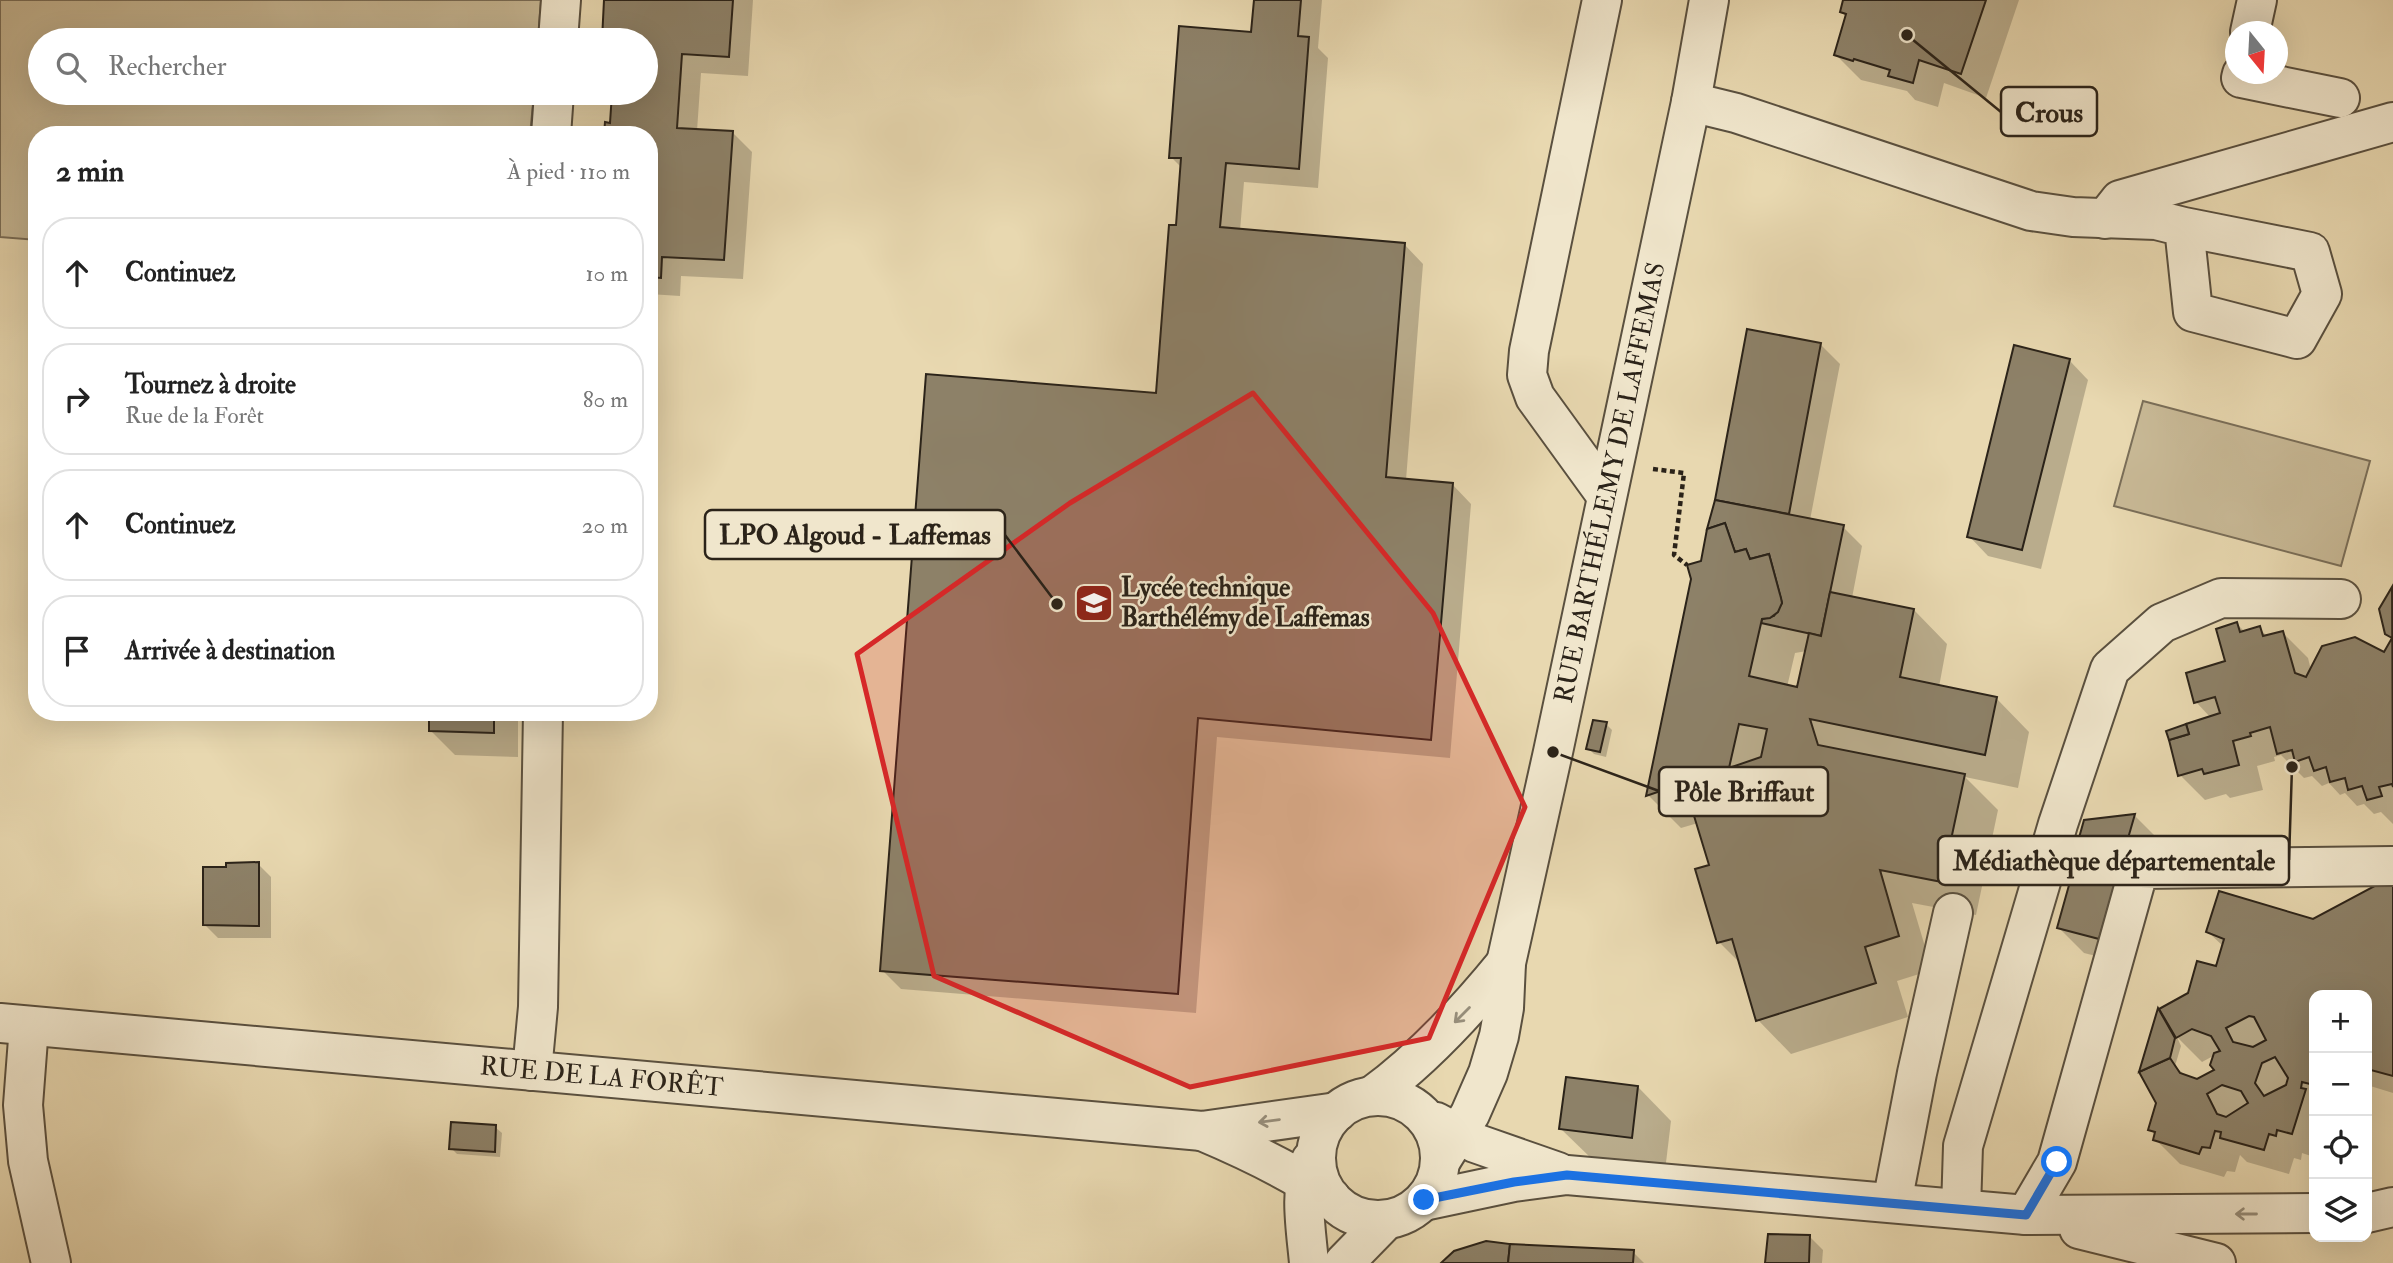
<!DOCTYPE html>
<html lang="fr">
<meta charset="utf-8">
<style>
body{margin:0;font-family:"IM FELL Double Pica",serif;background:#f2f2f2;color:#222}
.controls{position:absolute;right:21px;bottom:21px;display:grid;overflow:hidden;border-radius:14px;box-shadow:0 7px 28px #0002}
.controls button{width:63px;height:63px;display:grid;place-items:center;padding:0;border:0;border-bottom:2px solid #e0e0e0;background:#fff;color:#222;font:35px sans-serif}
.compass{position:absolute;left:2225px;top:21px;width:63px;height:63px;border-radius:50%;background:#fff;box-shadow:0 7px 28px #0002;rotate:162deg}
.stop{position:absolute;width:21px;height:21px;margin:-16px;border:5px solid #1a73e8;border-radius:50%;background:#fff}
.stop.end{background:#1a73e8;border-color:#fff;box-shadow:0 2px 7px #0008}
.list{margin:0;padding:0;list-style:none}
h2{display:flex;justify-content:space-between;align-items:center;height:91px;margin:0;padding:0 28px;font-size:30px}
h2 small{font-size:23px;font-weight:400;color:#767676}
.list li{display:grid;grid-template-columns:46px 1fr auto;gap:21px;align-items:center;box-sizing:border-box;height:112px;margin:0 14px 14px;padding:0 14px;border:2px solid #e0e0e0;border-radius:28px}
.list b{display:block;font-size:26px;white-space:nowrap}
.list p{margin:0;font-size:23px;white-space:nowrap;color:#767676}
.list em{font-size:23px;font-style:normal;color:#767676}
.icon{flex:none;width:38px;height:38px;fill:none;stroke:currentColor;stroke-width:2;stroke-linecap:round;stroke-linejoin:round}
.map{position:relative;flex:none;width:2393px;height:1263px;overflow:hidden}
.search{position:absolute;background:#fff;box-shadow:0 7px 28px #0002;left:28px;top:28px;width:630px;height:77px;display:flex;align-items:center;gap:18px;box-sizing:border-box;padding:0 24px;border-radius:38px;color:#767676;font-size:26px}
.panel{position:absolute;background:#fff;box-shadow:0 7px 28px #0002;left:28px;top:126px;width:630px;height:595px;border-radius:28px}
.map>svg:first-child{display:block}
.green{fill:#c8b996;stroke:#7a6e58;stroke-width:2}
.shadow{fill:#0003;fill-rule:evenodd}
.building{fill:#8d8168;stroke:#2b2319;stroke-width:2;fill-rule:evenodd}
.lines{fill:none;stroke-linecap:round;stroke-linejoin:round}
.minor-casing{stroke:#5a503f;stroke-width:42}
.path{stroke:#2b2319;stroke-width:4.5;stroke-dasharray:5 3.5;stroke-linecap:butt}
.minor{stroke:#f0e6cc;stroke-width:38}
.oneway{stroke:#978e7b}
.route{stroke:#1a73e8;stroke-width:9}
.marked{fill:#d62828;fill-opacity:0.2;stroke:#d62828;stroke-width:5;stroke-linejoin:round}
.labels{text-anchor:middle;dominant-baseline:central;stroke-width:5;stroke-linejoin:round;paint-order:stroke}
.street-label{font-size:26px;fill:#2b2319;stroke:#f0e6cc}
.poi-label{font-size:26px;font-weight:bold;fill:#2b2319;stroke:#f0e6cc;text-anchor:start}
.leader{fill:none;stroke:#2b2319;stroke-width:2.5}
.callout-dot{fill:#2b2319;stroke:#f0e6cc;stroke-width:2.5}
.callout{fill:#f0e6cc;stroke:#2b2319;stroke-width:2.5}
.callout-label{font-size:28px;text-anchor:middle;font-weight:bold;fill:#2b2319}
</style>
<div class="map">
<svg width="2393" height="1263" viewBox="0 0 2393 1263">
<rect width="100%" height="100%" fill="#e8d8b0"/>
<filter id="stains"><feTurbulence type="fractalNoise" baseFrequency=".00286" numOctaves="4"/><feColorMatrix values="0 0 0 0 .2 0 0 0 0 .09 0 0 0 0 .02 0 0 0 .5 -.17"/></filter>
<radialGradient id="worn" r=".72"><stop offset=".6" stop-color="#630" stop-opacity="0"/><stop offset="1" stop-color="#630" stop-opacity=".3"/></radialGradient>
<g class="green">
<path d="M0,0H541L538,40H40V93H534L530,135H37V240L0,237Z"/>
<path d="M2143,401L2370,461L2341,566L2114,506Z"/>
</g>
<g class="shadow">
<path d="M606,0H753L748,76L701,73L697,131L732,132L752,152L743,279L681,276L680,296L649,294V135L612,125L614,93H646V40H604Z"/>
<path d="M1256,0H1322L1318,48L1328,58L1318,188L1244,182L1240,231L1404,244L1423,264L1406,480L1452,484L1471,504L1450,758L1217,737L1196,1013L901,989L882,970L1157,395L1178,226L1182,168L1171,157L1253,34Z"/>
<path d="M1843,0H2019L1986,98L1944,83L1938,107L1915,100L1907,91L1861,80L1836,55L1847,17L1842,12L1844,1Z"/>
<path d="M1821,345L1840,364L1810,520L1843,527L1862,546L1852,598L1914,610L1947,644L1939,687L1996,698L2029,732L2018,788L1965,777L1998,810L1976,915L1912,903L1932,970L1897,981L1908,1017L1791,1054L1758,1020L1741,964L1719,942L1711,866L1698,823L1681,828L1648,795L1717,500ZM1807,651L1799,689L1787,687L1795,653Z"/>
<path d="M2069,360L2088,380L2041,569L1988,556L1969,536Z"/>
<path d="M2393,589V640L2387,633L2381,609Z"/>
<path d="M2237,624L2245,632L2259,628L2268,637L2283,633L2308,658L2311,670L2385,654L2393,641V824L2381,812L2374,814L2364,804L2357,806L2345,793L2340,795L2329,783L2322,786L2312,776L2304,778L2281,755L2274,757L2275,761L2257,766L2263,790L2230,798L2226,794L2205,800L2180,775L2211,718L2196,702L2227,663Z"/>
<path d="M431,712H518V757L455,755L430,730Z"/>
<path d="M1606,724L1612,730L1606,757L1594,754L1588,748Z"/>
<path d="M2134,815L2159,840L2124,963L2084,953L2059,928L2079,854Z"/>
<path d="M258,864L271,877V938H218L205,925L227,869Z"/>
<path d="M2393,887V1093L2367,1085V995H2314V1157L2302,1153L2301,1160L2294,1158L2289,1174L2247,1162L2240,1155L2235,1172L2227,1171L2224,1177L2180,1164L2155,1139L2156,1135L2150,1129L2158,1103L2159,1012L2164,1017L2217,969L2224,947L2208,932L2314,921ZM2177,1037L2202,1062L2215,1055L2217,1071L2197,1081L2188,1078L2175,1066L2181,1046Z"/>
<path d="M1638,1087L1671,1121L1665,1171L1595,1162L1561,1129Z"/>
<path d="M495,1127L502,1133L500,1157L457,1154L451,1148Z"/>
<path d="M1810,1237L1823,1250L1822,1263H1767Z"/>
<path d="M1633,1252L1644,1263H1445Z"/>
</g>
<g class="building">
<path d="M604,0H733L729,57L682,54L677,128L733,131L724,260L662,257L661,278L649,277V135H604L605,122L610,123L612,93H646V40H602Z"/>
<path d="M1254,0H1301L1298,36L1309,37L1299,169L1226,163L1220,227L1405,243L1386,477L1453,483L1431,740L1198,718L1178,994L880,971L926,374L1156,393L1169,225H1176L1181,158H1169L1179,26L1251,32Z"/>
<path d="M1843,0H1986L1961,74L1919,60L1913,83L1888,76L1890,70L1854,59L1853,61L1834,55L1846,14L1840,12Z"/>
<path d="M1747,329L1821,343L1789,514L1715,500Z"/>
<path d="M2014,345L2070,359L2022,550L1967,537Z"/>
<path d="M1715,500L1844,525L1821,636L1761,623L1762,619L1774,616L1782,603L1769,554L1750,559L1746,549L1735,552L1725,523L1707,529Z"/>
<path d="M1725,523L1735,552L1746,549L1750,559L1769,554L1781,598L1782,603L1778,612L1770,618L1762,619L1749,676L1797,687L1809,633L1821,636L1830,592L1914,609L1900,677L1997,697L1985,755L1810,719L1818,745L1965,774L1942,882L1880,870L1899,936L1865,947L1876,983L1756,1021L1732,939L1717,943L1695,869L1709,865L1684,783L1646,796L1691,579L1687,565L1701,561L1707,529ZM1739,724L1767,729L1761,757L1729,768Z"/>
<path d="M2392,587L2393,787L2392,784L2379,787L2382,796L2367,800L2362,786L2348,790L2345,778L2330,782L2326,767L2314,771L2309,757L2295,762L2292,750L2277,754L2270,727L2250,733L2251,736L2233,741L2239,765L2204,774L2202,769L2178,776L2169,740L2189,734L2186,724L2220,713L2215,697L2194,703L2186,673L2225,661L2216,629L2237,622L2240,632L2260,626L2263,636L2283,631L2295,673L2306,677L2322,646L2355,637L2384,652L2392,638L2385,634L2379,609Z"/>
<path d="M429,712H494V733L429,731Z"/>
<path d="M1593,720L1607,722L1600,752L1586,749Z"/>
<path d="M2186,724L2189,734L2169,740L2166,731Z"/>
<path d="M2135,814L2099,939L2057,928L2078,853L2075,852L2084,820Z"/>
<path d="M259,862V926L203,925V867H226V863Z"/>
<path d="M2382,882L2393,885V1076L2367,1069V995H2314V1085L2302,1082L2301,1088L2306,1089L2292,1134L2277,1130L2276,1136L2269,1134L2264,1150L2220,1138L2221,1132L2215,1131L2210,1148L2202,1147L2199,1154L2153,1140L2155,1132L2148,1130L2156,1103L2139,1072L2170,1058L2180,1073L2197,1079L2214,1070L2210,1065L2214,1053L2220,1051L2211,1036L2192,1029L2176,1038L2159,1009L2188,993L2197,961L2216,966L2224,939L2206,932L2219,891L2313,919ZM2249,1016L2254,1017L2266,1040L2253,1047L2233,1042L2226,1028ZM2275,1057L2288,1078L2286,1085L2264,1096L2255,1083L2262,1063ZM2222,1085L2241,1091L2248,1103L2226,1117L2217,1114L2207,1094Z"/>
<path d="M2158,1008L2175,1038L2170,1058L2139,1072Z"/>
<path d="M1566,1077L1638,1086L1632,1138L1559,1129Z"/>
<path d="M451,1122L496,1125L495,1152L449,1149Z"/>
<path d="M1768,1234L1810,1235L1809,1263H1765Z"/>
<path d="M1486,1241L1510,1244L1508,1263H1441L1454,1251Z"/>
<path d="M1510,1244L1634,1250L1633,1263H1508Z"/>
</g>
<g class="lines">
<g class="minor-casing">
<g id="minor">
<path d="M1602,0L1529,351L1527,375L1535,397L1606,495"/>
<path d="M2250,32L2257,0"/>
<path d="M558,40L561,0"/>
<path d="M2242,74L2241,78L2340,98"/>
<path d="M1691,102L1736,113L2031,211L2073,217L2156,220L2184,227L2193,312L2297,339L2322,294L2310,252L2184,227"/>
<path d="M551,135L554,93"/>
<path d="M2105,219L2120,200L2393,122"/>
<path id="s1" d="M0,1023L1202,1131L1337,1112"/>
<path d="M29,1026L23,1105L28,1161L51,1263"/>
<path d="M532,1071L538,1007L543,712"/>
<path d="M1372,1096C1423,1059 1467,1011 1506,963"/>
<circle cx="1378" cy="1158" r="62"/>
<path d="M1436,1122L1475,1143L1558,1172"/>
<path d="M1202,1131C1247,1150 1291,1171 1331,1198"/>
<path id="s2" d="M1440,1162L1470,1114L1488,1073L1499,1036L1504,1008L1506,963L1553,752L1691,102L1709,0"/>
<path d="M1424,1201L1514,1182L1567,1175L2026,1215L2314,1213"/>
<path d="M1892,1203L1917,1073L1953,913"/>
<path d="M1961,1209L1963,1146L2058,824L2110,669L2162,623L2221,598L2341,599"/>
<path d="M2367,1213L2393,1207"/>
<path d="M2026,1215L2057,1162L2139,869L2393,866"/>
<path d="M2079,1229L2216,1263"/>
<path d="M1309,1263C1306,1229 1299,1192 1311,1160"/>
<path d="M1344,1263L1386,1220"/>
</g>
</g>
<path class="path" d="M1653,469L1684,473L1674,555L1687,565"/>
<use href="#minor" class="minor"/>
</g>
<defs><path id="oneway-shaft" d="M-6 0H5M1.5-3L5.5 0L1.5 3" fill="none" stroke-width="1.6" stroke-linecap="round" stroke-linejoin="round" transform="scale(1.75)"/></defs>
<g class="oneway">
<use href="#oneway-shaft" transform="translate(1462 1015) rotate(135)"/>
<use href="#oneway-shaft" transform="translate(1269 1121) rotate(172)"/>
<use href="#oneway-shaft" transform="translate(2246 1214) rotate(180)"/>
</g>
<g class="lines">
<path class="route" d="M1424,1200L1514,1182L1567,1175L2026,1215L2057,1162"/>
</g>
<path class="marked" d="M1253,393L1433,613L1525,807L1429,1038L1190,1087L934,976L857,654L1070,503Z"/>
<defs>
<g id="school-square" transform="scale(2.0125)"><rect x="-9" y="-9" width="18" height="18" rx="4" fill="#8f2418" stroke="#f0e6cc"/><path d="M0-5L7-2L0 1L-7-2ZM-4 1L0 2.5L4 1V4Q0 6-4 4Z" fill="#fff"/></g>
</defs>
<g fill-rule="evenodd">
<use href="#school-square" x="1094" y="603"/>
</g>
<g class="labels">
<g class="street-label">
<text stroke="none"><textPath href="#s2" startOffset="705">RUE BARTHÉLEMY DE LAFFEMAS</textPath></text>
<text stroke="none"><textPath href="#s1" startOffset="604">RUE DE LA FORÊT</textPath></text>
</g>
<g class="poi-label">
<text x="1121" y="588">Lycée technique<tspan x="1121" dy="30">Barthélémy de Laffemas</tspan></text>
</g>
</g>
<path class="leader" d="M1907 35L2001 112M1057 604L1005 535M1553 752L1659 791M2292 767L2289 860"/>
<g class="callout-dot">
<circle cx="1907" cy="35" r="7"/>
<circle cx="1057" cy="604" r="7"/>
<circle cx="1553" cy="752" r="7"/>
<circle cx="2292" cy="767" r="7"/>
</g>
<g class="callout">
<rect x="2001" y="87" width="96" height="49" rx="7"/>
<rect x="705" y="510" width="300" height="49" rx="7"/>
<rect x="1659" y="767" width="169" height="49" rx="7"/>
<rect x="1938" y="836" width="351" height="49" rx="7"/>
</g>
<g class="callout-label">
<text x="2049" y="122">Crous</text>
<text x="855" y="544">LPO Algoud - Laffemas</text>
<text x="1744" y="801">Pôle Briffaut</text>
<text x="2114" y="870">Médiathèque départementale</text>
</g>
<rect width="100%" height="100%" filter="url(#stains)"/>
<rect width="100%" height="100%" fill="url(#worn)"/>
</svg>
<div class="controls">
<button>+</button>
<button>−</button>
<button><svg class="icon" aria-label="locate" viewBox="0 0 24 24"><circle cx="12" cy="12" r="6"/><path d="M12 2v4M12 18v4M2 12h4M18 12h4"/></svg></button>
<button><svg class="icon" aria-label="layers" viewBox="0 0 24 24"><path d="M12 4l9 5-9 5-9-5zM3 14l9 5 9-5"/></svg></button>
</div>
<svg class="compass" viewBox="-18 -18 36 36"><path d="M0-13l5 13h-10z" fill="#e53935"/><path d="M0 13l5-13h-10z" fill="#767676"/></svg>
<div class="stop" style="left:2057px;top:1162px"></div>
<div class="stop end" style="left:1424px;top:1200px"></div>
<div class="search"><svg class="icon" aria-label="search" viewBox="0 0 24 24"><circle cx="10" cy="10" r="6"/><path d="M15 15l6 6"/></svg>Rechercher</div>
<section class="panel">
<h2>2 min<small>À pied · 110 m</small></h2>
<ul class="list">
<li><svg class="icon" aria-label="ahead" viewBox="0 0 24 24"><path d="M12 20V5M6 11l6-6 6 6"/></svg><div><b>Continuez</b></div><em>10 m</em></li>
<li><svg class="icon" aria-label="right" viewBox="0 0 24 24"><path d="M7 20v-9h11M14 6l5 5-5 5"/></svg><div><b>Tournez à droite</b><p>Rue de la Forêt</p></div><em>80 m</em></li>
<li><svg class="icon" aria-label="ahead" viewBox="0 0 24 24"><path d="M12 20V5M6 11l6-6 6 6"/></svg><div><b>Continuez</b></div><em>20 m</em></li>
<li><svg class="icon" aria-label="arrive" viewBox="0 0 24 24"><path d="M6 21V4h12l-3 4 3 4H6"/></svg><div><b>Arrivée à destination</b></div></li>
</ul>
</section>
</div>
